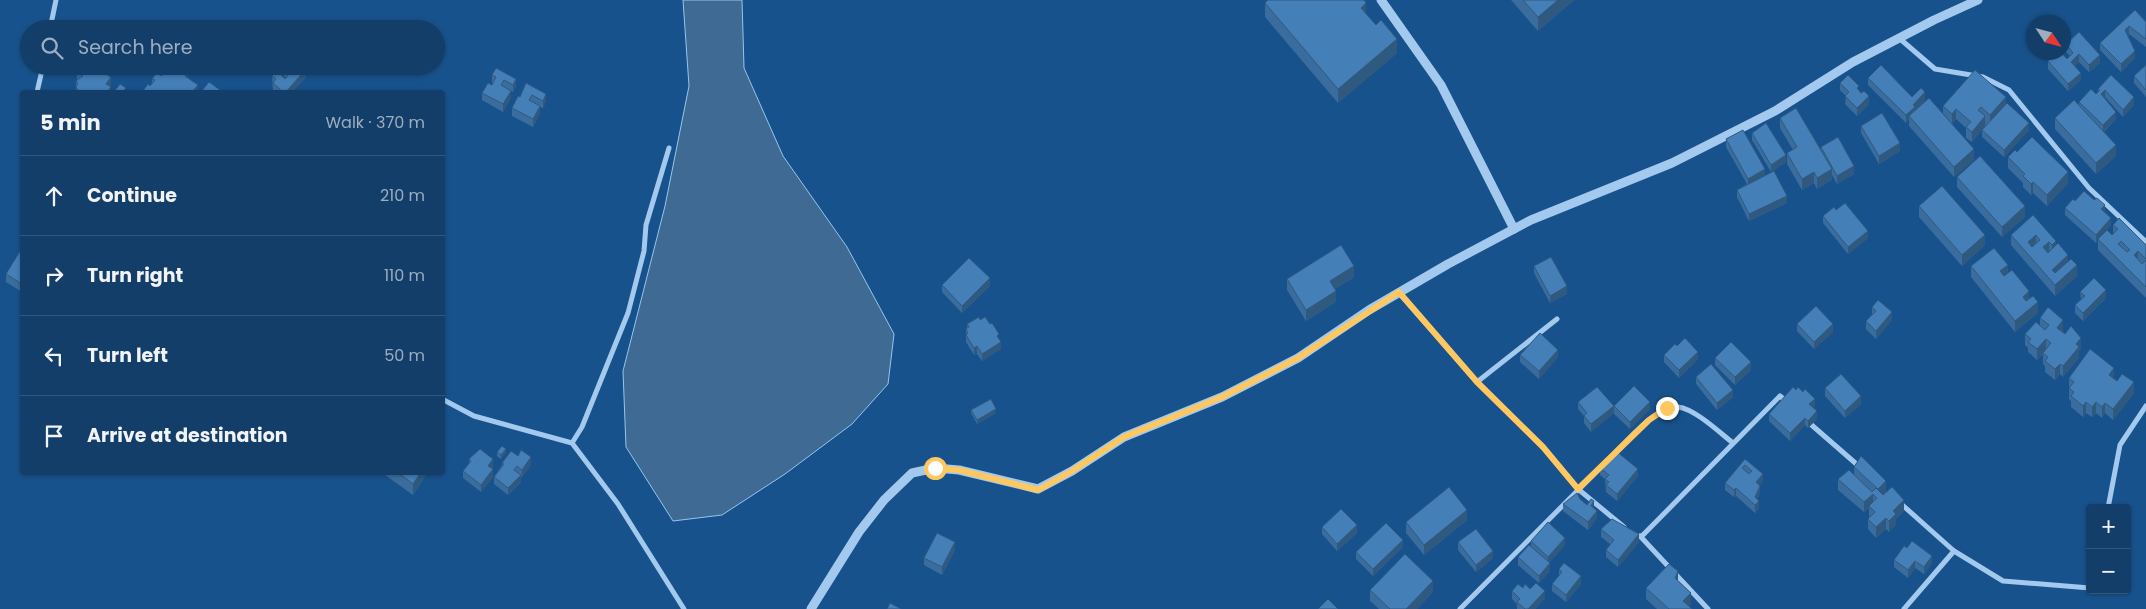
<!DOCTYPE html>
<meta charset="utf-8">
<style>
body{margin:0;font-family:Poppins,sans-serif;background:#1b456f;color:#f1f3f6}
.controls{position:absolute;right:15px;bottom:15px;display:grid;overflow:hidden;border-radius:5px;box-shadow:0 1px 4px #0004}
.controls button{width:45px;height:45px;display:grid;place-items:center;padding:0;border:0;border-bottom:1px solid #31577d;background:#123e69;color:#f1f3f6;font:25px sans-serif}
.compass{position:absolute;left:2026px;top:15px;width:45px;height:45px;border-radius:50%;background:#123e69;box-shadow:0 1px 4px #0004;rotate:126deg}
.stop{position:absolute;width:15px;height:15px;margin:-11px;border:4px solid #ffc760;border-radius:50%;background:#fff}
.stop.end{background:#ffc760;border-color:#fff;box-shadow:0 1px 5px #0008}
.list{margin:0;padding:0;list-style:none}
h2{display:flex;justify-content:space-between;align-items:center;height:65px;margin:0;padding:0 20px;font-size:21px}
h2 small{font-size:16px;font-weight:400;color:#9caec0}
.list li{display:grid;grid-template-columns:32px 1fr auto;gap:15px;align-items:center;box-sizing:border-box;height:80px;padding:0 20px;border-top:1px solid #31577d}
.list b{display:block;font-size:19px;white-space:nowrap}
.list em{font-size:16px;font-style:normal;color:#9caec0}
.icon{flex:none;width:28px;height:28px;fill:none;stroke:currentColor;stroke-width:2;stroke-linecap:round;stroke-linejoin:round}
.map{position:relative;flex:none;width:2146px;height:609px;overflow:hidden}
.search{position:absolute;background:#123e69;box-shadow:0 1px 4px #0004;left:20px;top:20px;width:425px;height:55px;display:flex;align-items:center;gap:12px;box-sizing:border-box;padding:0 18px;border-radius:28px;color:#9caec0;font-size:19px}
.panel{position:absolute;background:#123e69;box-shadow:0 1px 4px #0004;left:20px;top:90px;width:425px;height:385px;border-radius:5px}
.map>svg:first-child{display:block}
.water{fill:#3f6a94;stroke:#95c6f1}
.lines{fill:none;stroke-linecap:round;stroke-linejoin:round}
.minor{stroke:#a3caee;stroke-width:5}
.tertiary{stroke:#a3caee;stroke-width:9}
.wall{fill:#3a6d9d}
.shaded-wall{fill:#305980}
.building{fill:#447fb7;stroke:#305980;fill-rule:evenodd}
.route{stroke:#ffc760;stroke-width:6}
</style>
<div class="map">
<svg width="2146" height="609" viewBox="0 0 2146 609">
<rect width="100%" height="100%" fill="#18528c"/>
<path class="water" d="M683,0H742L744,68L783,156L847,247L894,334L888,384L852,424L785,474L722,515L673,521L626,447L623,371L665,206L689,86Z"/>
<g class="lines">
<g class="minor">
<path d="M50,29L56,0"/>
<path d="M1899,38L1935,69L1983,77L2009,90L2089,188L2146,242"/>
<path d="M37,92L43,66"/>
<path d="M1399,293L1477,382L1543,447L1578,489L1624,527"/>
<path d="M1477,382L1557,319"/>
<path d="M442,399L474,416L572,443L618,504L684,609"/>
<path d="M1807,421L1861,468"/>
<path d="M572,443L582,427L628,313L644,251L646,225L669,148"/>
<path d="M1613,455C1626,442 1658,404 1678,407C1695,409 1719,432 1733,443"/>
<path d="M1899,502L1954,551L1904,609"/>
<path d="M2108,508L2120,445L2146,406"/>
<path d="M1640,536L1708,609"/>
<path d="M1641,537L1780,396L1788,403"/>
<path d="M1954,551L2003,581L2090,588"/>
<path d="M1460,609L1607,461"/>
</g>
<g class="tertiary">
<path d="M1381,0L1441,85L1514,229"/>
<path d="M811,609L859,532L884,500L912,473L935,468L959,470L1038,489L1072,471L1124,437L1222,397L1298,358L1369,310L1448,264L1531,220L1672,163L1775,111L1853,62L1934,20L1978,0"/>
</g>
</g>
<g class="wall">
<path d="M1511,0H1574L1538,31Z"/>
<path d="M1265,3L1366,14L1397,53L1338,103L1265,17Z"/>
<path d="M2135,10L2146,22V47L2129,34L2128,35L2135,58L2121,72L2100,50V43Z"/>
<path d="M2066,44L2100,63L2089,72L2079,62L2074,66L2081,80L2068,91L2048,69V61L2067,59L2070,56L2066,52Z"/>
<path d="M2146,65V97L2134,83V76Z"/>
<path d="M89,66V69L111,87V92H76V81L77,80V73Z"/>
<path d="M162,66H185V70L188,78L198,92H143V91L150,86L152,83V79L162,75Z"/>
<path d="M280,66L306,77L292,92H275L273,90L272,75L286,78L280,73Z"/>
<path d="M496,68L516,87L513,92L511,91V98L503,112L482,100V93L492,85L493,83L492,82V75Z"/>
<path d="M2111,75L2134,105L2123,117L2105,97L2104,98L2116,119L2104,132L2116,156L2096,174L2055,129V118L2079,105V102L2096,94L2098,92V89Z"/>
<path d="M1868,78L1912,97L1925,100L1915,110L1943,115V106L2006,104L2029,130L2004,157L1982,137V130L1972,142L1966,138V128L1956,119L1952,124L1974,160L1954,177L1909,126V119L1906,123L1868,85Z"/>
<path d="M526,83L546,101L543,108L540,107V113L533,127L512,116V108L520,97Z"/>
<path d="M1840,83L1859,91L1869,104L1857,116L1845,104L1846,96L1840,90Z"/>
<path d="M1780,118L1821,150V147L1854,174L1837,184L1832,175V180L1817,189L1814,183L1802,190L1787,164V153L1793,150L1780,128Z"/>
<path d="M1861,126L1900,151L1879,164L1861,133Z"/>
<path d="M1752,133L1786,162L1771,172L1752,140Z"/>
<path d="M1726,139L1765,175L1787,203L1749,221L1737,197V190L1747,184L1726,147Z"/>
<path d="M2017,152L2068,183L2047,206L2033,193L2031,195L2023,187V183L2008,168V157Z"/>
<path d="M1957,177L2025,217L2002,237L1957,187Z"/>
<path d="M2075,201L2105,213L2111,225L2102,236L2113,234V225L2146,245V298L2098,250V239L2096,243L2065,215V208Z"/>
<path d="M1919,206L1985,245L1962,266L1919,217Z"/>
<path d="M1836,210L1868,238L1848,254L1823,223V216Z"/>
<path d="M2033,215L2068,261L2077,276L2055,296L2011,245V235Z"/>
<path d="M22,248V292L6,282V274Z"/>
<path d="M1534,266L1567,294L1550,303L1534,273Z"/>
<path d="M1971,266L2008,273L2029,299L2038,313L2015,332L1971,277Z"/>
<path d="M1354,277L1335,289L1336,302L1306,321L1287,290V279Z"/>
<path d="M942,285L990,286L962,313L942,292Z"/>
<path d="M2080,292L2106,298L2083,321L2075,313V305L2081,300Z"/>
<path d="M1872,307L1892,320L1876,339L1866,329V321L1872,314Z"/>
<path d="M2040,318L2063,331V332L2081,349L2079,351V358L2063,377L2060,374L2055,380L2045,372V366L2043,364V354L2037,360L2028,352V348L2025,345V334L2040,326Z"/>
<path d="M980,320L999,339L1001,349L982,361L977,354L974,355L966,342V329L967,328V324Z"/>
<path d="M1797,324L1833,332L1814,349L1797,331Z"/>
<path d="M1677,346L1698,359L1679,378L1664,362V355Z"/>
<path d="M1520,355L1558,357L1539,379L1520,362Z"/>
<path d="M1715,358L1751,370L1735,385L1715,365Z"/>
<path d="M1696,377L1733,397L1717,410L1696,384Z"/>
<path d="M2069,378L2114,379L2134,393L2113,420L2105,413L2102,418L2096,413L2092,417L2086,413L2083,417L2071,407V401L2069,399Z"/>
<path d="M1825,388L1861,404L1845,418L1825,396Z"/>
<path d="M1578,402L1614,413L1591,432L1584,423V416L1578,409Z"/>
<path d="M1614,406L1650,409L1630,429L1614,414Z"/>
<path d="M1815,406L1813,408L1817,419L1808,428L1805,425L1790,441L1769,421V414Z"/>
<path d="M971,410L996,413L977,424L971,413Z"/>
<path d="M497,452H506L501,459L497,456Z"/>
<path d="M518,456L531,465L522,477L521,476V482L508,495L494,484V477L502,465V463Z"/>
<path d="M469,459L493,467L492,469L493,477L481,492L463,478V471L469,464Z"/>
<path d="M1745,459L1763,481L1760,485V493L1757,499L1759,508L1755,513L1736,496L1734,497L1725,490V483Z"/>
<path d="M1854,467L1886,492L1883,495L1904,511L1896,519V524L1889,532L1886,529L1876,538L1868,529V519L1869,518V508L1864,512L1838,490V479L1854,475Z"/>
<path d="M1600,468L1638,476L1617,501L1606,492L1605,479L1600,475Z"/>
<path d="M381,472H428L413,495Z"/>
<path d="M1580,499L1587,505L1594,508L1597,518L1588,530L1563,511V504Z"/>
<path d="M1467,520L1424,555L1406,533V522Z"/>
<path d="M1322,527L1357,533L1337,551L1322,534Z"/>
<path d="M1601,529L1639,542L1618,567L1606,557V550L1610,544L1601,537Z"/>
<path d="M1531,541L1565,545L1549,563L1550,571L1539,583L1518,565V557L1531,547Z"/>
<path d="M1458,542L1493,558L1476,572L1458,550Z"/>
<path d="M1403,547L1373,576L1356,559V552Z"/>
<path d="M1907,548L1932,563L1924,574L1915,568L1908,578L1894,567V560Z"/>
<path d="M955,550L942,575L924,565V558Z"/>
<path d="M1559,569L1581,584L1566,602L1552,591V584L1559,576Z"/>
<path d="M1678,581L1691,604L1689,606L1692,609H1657L1646,599V588Z"/>
<path d="M1523,588L1530,589L1545,598L1535,609H1517V604L1512,599V591Z"/>
<path d="M1370,590L1433,592L1417,609H1379L1370,601Z"/>
</g>
<g class="shaded-wall">
<path d="M1558,0H1574L1538,31V17Z"/>
<path d="M1366,3V17L1361,8Z"/>
<path d="M2129,26V34L2125,37V30Z"/>
<path d="M1397,39V53L1338,103V89Z"/>
<path d="M2135,51V58L2121,72V64Z"/>
<path d="M2079,54V62L2071,69V62Z"/>
<path d="M2100,55V63L2089,72V65Z"/>
<path d="M184,66H185V75L188,72V86L182,68Z"/>
<path d="M306,69V77L292,92H286Z"/>
<path d="M2081,73V80L2068,91V84Z"/>
<path d="M111,77V92H106V84Z"/>
<path d="M516,79V87L513,92V85Z"/>
<path d="M198,85V92H192Z"/>
<path d="M2105,90V97L2101,101V94Z"/>
<path d="M511,91V98L503,112V104Z"/>
<path d="M1925,92V100L1909,116V119L1906,123V115L1913,105Z"/>
<path d="M546,94V101L543,108V101Z"/>
<path d="M1869,96V104L1857,116V108Z"/>
<path d="M2006,97V108L1990,126V115Z"/>
<path d="M2134,97V105L2123,117V110Z"/>
<path d="M540,106V113L533,127V119Z"/>
<path d="M1956,109V119L1952,124V114Z"/>
<path d="M2116,112V119L2103,132V125Z"/>
<path d="M1985,116V127L1972,142V132Z"/>
<path d="M2029,123V130L2004,157V150Z"/>
<path d="M1900,143V151L1879,164V156Z"/>
<path d="M2116,145V156L2096,174V163Z"/>
<path d="M1974,149V160L1954,177V167Z"/>
<path d="M1786,155V162L1771,172V165Z"/>
<path d="M1854,166V174L1837,184V176Z"/>
<path d="M1765,169V176L1748,186V179Z"/>
<path d="M1832,169V180L1817,189V178Z"/>
<path d="M1814,172V183L1802,190V179Z"/>
<path d="M2068,172V183L2047,206V195Z"/>
<path d="M2033,182V193L2031,195V184Z"/>
<path d="M1787,196V203L1749,221V214Z"/>
<path d="M2105,205V213L2101,209Z"/>
<path d="M2025,206V217L2002,237V227Z"/>
<path d="M2111,218V225L2096,243V235Z"/>
<path d="M1868,231V238L1848,254V247Z"/>
<path d="M1985,235V245L1962,266V255Z"/>
<path d="M2036,235V246L2028,253V242Z"/>
<path d="M2056,241V252L2052,256V245Z"/>
<path d="M2049,242V253L2043,258V247Z"/>
<path d="M2138,251V262L2134,255Z"/>
<path d="M2068,255V266L2052,281V270Z"/>
<path d="M2008,265V275L2000,281V271Z"/>
<path d="M2077,265V276L2055,296V285Z"/>
<path d="M1354,266V277L1330,292V281Z"/>
<path d="M990,278V286L962,313V306Z"/>
<path d="M1567,286V294L1550,303V296Z"/>
<path d="M2106,290V298L2083,321V313Z"/>
<path d="M1336,291V302L1306,321V310Z"/>
<path d="M2029,291V302L2023,307V297Z"/>
<path d="M2038,302V313L2015,332V321Z"/>
<path d="M1892,312V320L1876,339V331Z"/>
<path d="M2063,320V331L2057,338V328Z"/>
<path d="M1833,324V332L1814,349V342Z"/>
<path d="M2081,338V349L2079,351V358L2063,377V366L2076,344Z"/>
<path d="M2046,339V350L2037,360V349Z"/>
<path d="M1001,342V349L982,361V354Z"/>
<path d="M977,346V354L974,355V348Z"/>
<path d="M1558,350V357L1539,379V371Z"/>
<path d="M1698,352V359L1679,378V370Z"/>
<path d="M1751,362V370L1735,385V377Z"/>
<path d="M2060,364V374L2055,380V369Z"/>
<path d="M2114,368V379L2109,386V375Z"/>
<path d="M2134,382V393L2113,420V409Z"/>
<path d="M1733,390V397L1717,410V403Z"/>
<path d="M1861,396V404L1845,418V411Z"/>
<path d="M1815,399V406L1809,412V404Z"/>
<path d="M1650,402V409L1630,429V422Z"/>
<path d="M2086,402V413L2083,417V406Z"/>
<path d="M2096,402V413L2092,417V407Z"/>
<path d="M2105,403V413L2102,418V407Z"/>
<path d="M1614,406V413L1591,432V424Z"/>
<path d="M996,409V413L977,424V420Z"/>
<path d="M1817,411V419L1808,428V421Z"/>
<path d="M1805,418V425L1790,441V433Z"/>
<path d="M506,449V452L501,459V455Z"/>
<path d="M531,457V465L522,477V470Z"/>
<path d="M493,459V467L488,473V466Z"/>
<path d="M493,469V477L481,492V485Z"/>
<path d="M1638,469V476L1617,501V494Z"/>
<path d="M421,472H428L413,495V484Z"/>
<path d="M1763,474V481L1756,490V482Z"/>
<path d="M521,475V482L508,495V488Z"/>
<path d="M1886,481V492L1878,499V489Z"/>
<path d="M1760,486V493L1755,504V497Z"/>
<path d="M1736,488V496L1734,497V490Z"/>
<path d="M1873,494V505L1869,506V508L1864,512V502Z"/>
<path d="M1904,500V511L1896,519V524L1889,532V521L1893,511Z"/>
<path d="M1594,501V508L1591,514V506Z"/>
<path d="M1759,501V508L1755,513V505Z"/>
<path d="M1467,510V520L1424,555V545Z"/>
<path d="M1597,511V518L1588,530V522Z"/>
<path d="M1886,518V529L1876,538V527Z"/>
<path d="M1357,525V533L1337,551V544Z"/>
<path d="M1639,534V542L1618,567V560Z"/>
<path d="M1565,538V545L1548,564V557Z"/>
<path d="M1403,540V547L1373,576V569Z"/>
<path d="M955,542V550L942,575V567Z"/>
<path d="M1493,551V558L1476,572V565Z"/>
<path d="M1932,556V563L1924,574V567Z"/>
<path d="M1915,561V568L1908,578V570Z"/>
<path d="M1550,563V571L1539,583V576Z"/>
<path d="M1678,571V582L1675,578Z"/>
<path d="M1581,576V584L1566,602V595Z"/>
<path d="M1433,581V592L1417,609H1406Z"/>
<path d="M1545,591V598L1535,609H1528Z"/>
<path d="M1691,593V604L1686,609L1683,601Z"/>
</g>
<g class="building">
<path d="M1268,0H1364L1366,3L1361,8L1376,25L1381,20L1397,39L1338,89L1265,3Z"/>
<path d="M1523,0H1558L1538,17Z"/>
<path d="M2135,10L2146,22V39L2129,26L2125,30L2135,51L2121,64L2100,43Z"/>
<path d="M2079,32L2100,55L2089,65L2079,54L2071,62L2081,73L2068,84L2048,61L2057,52H2061L2067,59L2073,53L2066,44Z"/>
<path d="M1881,65L1912,97L1921,88L1925,92L1913,105L1915,107L1906,115L1868,78Z"/>
<path d="M2146,65V90L2134,76Z"/>
<path d="M82,66H88L87,67L92,71L95,68L111,77L106,84L111,87L107,92H79L76,87L78,83L76,81L83,76L77,73Z"/>
<path d="M162,66H184L182,68L188,72L185,76L198,85L192,92H145L143,91L148,84L150,86L155,80L152,79L157,72L161,76L166,69Z"/>
<path d="M280,66H303L306,69L286,92H283L273,83L276,79L272,75L276,70L285,79L289,74Z"/>
<path d="M496,68L516,79L513,85L504,80L501,85L511,91L503,104L482,93L488,83L492,85L496,77L492,75Z"/>
<path d="M1975,70L2006,97L1990,115L1981,107L1978,110L1985,116L1972,132L1966,127L1971,122L1956,109L1952,114L1943,106Z"/>
<path d="M1848,75L1859,86L1857,88L1861,93L1864,91L1869,96L1857,108L1845,96L1849,92L1840,83Z"/>
<path d="M2111,75L2134,97L2123,110L2105,90L2101,94L2116,112L2103,125L2079,102L2091,89L2096,94L2100,90L2098,89Z"/>
<path d="M209,82L220,90L218,92H201Z"/>
<path d="M526,83L546,94L543,101L532,95L529,100L540,106L533,119L512,108L518,96L520,97Z"/>
<path d="M120,84L126,88L122,92H114Z"/>
<path d="M1929,98L1974,149L1954,167L1909,116Z"/>
<path d="M2074,100L2116,145L2096,163L2055,118Z"/>
<path d="M2007,103L2029,123L2004,150L1982,130Z"/>
<path d="M1796,108L1832,169L1817,178L1814,172L1802,179L1787,153L1797,147L1780,118Z"/>
<path d="M1882,113L1900,143L1879,156L1861,126Z"/>
<path d="M1766,123L1786,155L1771,165L1752,133Z"/>
<path d="M1743,130L1765,169L1748,179L1726,139Z"/>
<path d="M1838,137L1854,166L1837,176L1821,147Z"/>
<path d="M2032,137L2068,172L2047,195L2033,182L2031,184L2023,176L2025,174L2008,157L2015,150L2017,152Z"/>
<path d="M1980,156L2025,206L2002,227L1957,177Z"/>
<path d="M1774,171L1787,196L1749,214L1737,190Z"/>
<path d="M1942,186L1985,235L1962,255L1919,206Z"/>
<path d="M2084,191L2094,200L2097,198L2105,205L2101,209L2111,218L2096,235L2065,208L2073,199L2075,201Z"/>
<path d="M1845,203L1868,231L1848,247L1823,216L1834,207L1836,210Z"/>
<path d="M2033,215L2056,241L2052,245L2049,242L2043,247L2048,253L2058,243L2068,255L2052,270L2055,273L2071,259L2077,265L2055,285L2011,235ZM2036,235L2040,240L2032,247L2028,242Z"/>
<path d="M2119,218L2146,245V259L2138,251L2134,255L2142,264L2146,260V287L2098,239L2107,230L2112,235L2118,229L2113,225ZM2121,241L2130,250L2127,252L2118,244Z"/>
<path d="M1341,245L1354,266L1330,281L1336,291L1306,310L1287,279Z"/>
<path d="M22,248V284L6,274Z"/>
<path d="M1994,248L2008,265L2000,271L2004,276L2012,270L2029,291L2023,297L2026,301L2033,296L2038,302L2015,321L1971,266Z"/>
<path d="M1551,257L1567,286L1550,296L1534,266Z"/>
<path d="M969,258L990,278L962,306L942,285Z"/>
<path d="M2094,278L2106,290L2083,313L2075,305L2085,296L2080,292Z"/>
<path d="M1878,300L1892,312L1876,331L1866,321L1876,311L1872,307Z"/>
<path d="M1816,306L1833,324L1814,342L1797,324Z"/>
<path d="M2048,307L2063,320L2057,328L2065,334L2071,326L2081,338L2076,344L2079,347L2063,366L2060,364L2055,369L2045,361L2048,357L2043,353L2051,343L2046,339L2037,349L2028,342L2031,339L2025,334L2036,322L2045,330L2049,325L2040,318Z"/>
<path d="M979,317L980,320L985,317L990,324L992,323L999,334L997,336L1001,342L982,354L977,346L974,348L966,335L968,333L966,329L969,327L967,324Z"/>
<path d="M1540,333L1558,350L1539,371L1520,355Z"/>
<path d="M1685,338L1698,352L1679,370L1664,355L1675,344L1677,346Z"/>
<path d="M1731,342L1751,362L1735,377L1715,358Z"/>
<path d="M2090,349L2114,368L2109,375L2117,381L2122,374L2134,382L2113,409L2105,403L2102,407L2096,402L2092,407L2086,402L2083,406L2071,396L2074,392L2069,388L2074,382L2069,378Z"/>
<path d="M1711,364L1733,390L1717,403L1696,377Z"/>
<path d="M1841,374L1861,396L1845,411L1825,388Z"/>
<path d="M1634,386L1650,402L1630,422L1614,406Z"/>
<path d="M1597,387L1614,406L1591,424L1584,416L1587,413L1578,402Z"/>
<path d="M1793,387L1796,390L1798,387L1803,392L1805,389L1815,399L1809,404L1817,411L1808,421L1805,418L1790,433L1769,414Z"/>
<path d="M991,399L996,409L977,420L971,410Z"/>
<path d="M502,446L506,449L501,455L497,452Z"/>
<path d="M480,449L493,459L488,466L493,469L481,485L463,471L471,461L469,459Z"/>
<path d="M521,450L531,457L522,470L517,466L514,470L521,475L508,488L494,477L504,464L502,463L511,451L518,456Z"/>
<path d="M1616,451L1638,469L1617,494L1606,485L1609,482L1605,479L1609,475L1600,468Z"/>
<path d="M1861,456L1886,481L1878,489L1854,467Z"/>
<path d="M1745,459L1763,474L1756,482L1760,486L1755,497L1759,501L1755,505L1736,488L1734,490L1725,483ZM1745,465L1752,471L1749,474L1742,468Z"/>
<path d="M1849,470L1872,492L1876,488L1883,495L1892,487L1904,500L1893,511L1896,514L1889,521L1886,518L1876,527L1868,519L1875,512L1869,506L1877,498L1873,494L1864,502L1838,479Z"/>
<path d="M397,472H421L413,484Z"/>
<path d="M1449,487L1467,510L1424,545L1406,522Z"/>
<path d="M1577,493L1580,499L1587,505L1591,499L1594,501L1591,506L1597,511L1588,522L1563,504Z"/>
<path d="M1341,509L1357,525L1337,544L1322,527Z"/>
<path d="M1612,519L1639,534L1618,560L1606,550L1614,540L1601,529Z"/>
<path d="M1548,522L1565,538L1548,557L1531,541Z"/>
<path d="M1386,523L1403,540L1373,569L1356,552Z"/>
<path d="M1476,529L1493,551L1476,565L1458,542Z"/>
<path d="M937,533L955,542L942,567L924,558Z"/>
<path d="M1912,541L1932,556L1924,567L1915,561L1908,570L1894,560L1904,546L1907,548Z"/>
<path d="M1529,545L1550,563L1539,576L1518,557Z"/>
<path d="M1405,554L1433,581L1406,609H1390L1370,590Z"/>
<path d="M1564,563L1581,576L1566,595L1552,584L1562,572L1559,569Z"/>
<path d="M1669,564L1678,571L1675,578L1691,593L1683,601L1692,609H1669L1646,588Z"/>
<path d="M1536,583L1545,591L1528,609H1525L1517,602L1520,599L1512,591L1518,584L1523,588L1525,584L1530,589Z"/>
<path d="M1328,599L1338,609H1318Z"/>
<path d="M890,603L901,609H887Z"/>
</g>
<g class="lines">
<path class="route" d="M935,468L959,470L1038,490L1072,471L1124,437L1222,397L1298,358L1399,292L1477,382L1543,447L1578,489L1649,420L1667,408"/>
</g>
</svg>
<div class="controls">
<button>+</button>
<button>−</button>
</div>
<svg class="compass" viewBox="-18 -18 36 36"><path d="M0-13l5 13h-10z" fill="#e53935"/><path d="M0 13l5-13h-10z" fill="#9caec0"/></svg>
<div class="stop" style="left:935px;top:468px"></div>
<div class="stop end" style="left:1667px;top:408px"></div>
<div class="search"><svg class="icon" aria-label="search" viewBox="0 0 24 24"><circle cx="10" cy="10" r="6"/><path d="M15 15l6 6"/></svg>Search here</div>
<section class="panel">
<h2>5 min<small>Walk · 370 m</small></h2>
<ul class="list">
<li><svg class="icon" aria-label="ahead" viewBox="0 0 24 24"><path d="M12 20V5M6 11l6-6 6 6"/></svg><div><b>Continue</b></div><em>210 m</em></li>
<li><svg class="icon" aria-label="right" viewBox="0 0 24 24"><path d="M7 20v-9h11M14 6l5 5-5 5"/></svg><div><b>Turn right</b></div><em>110 m</em></li>
<li><svg class="icon" aria-label="left" viewBox="0 0 24 24"><path d="M17 20v-9H6M10 6l-5 5 5 5"/></svg><div><b>Turn left</b></div><em>50 m</em></li>
<li><svg class="icon" aria-label="arrive" viewBox="0 0 24 24"><path d="M6 21V4h12l-3 4 3 4H6"/></svg><div><b>Arrive at destination</b></div></li>
</ul>
</section>
</div>
